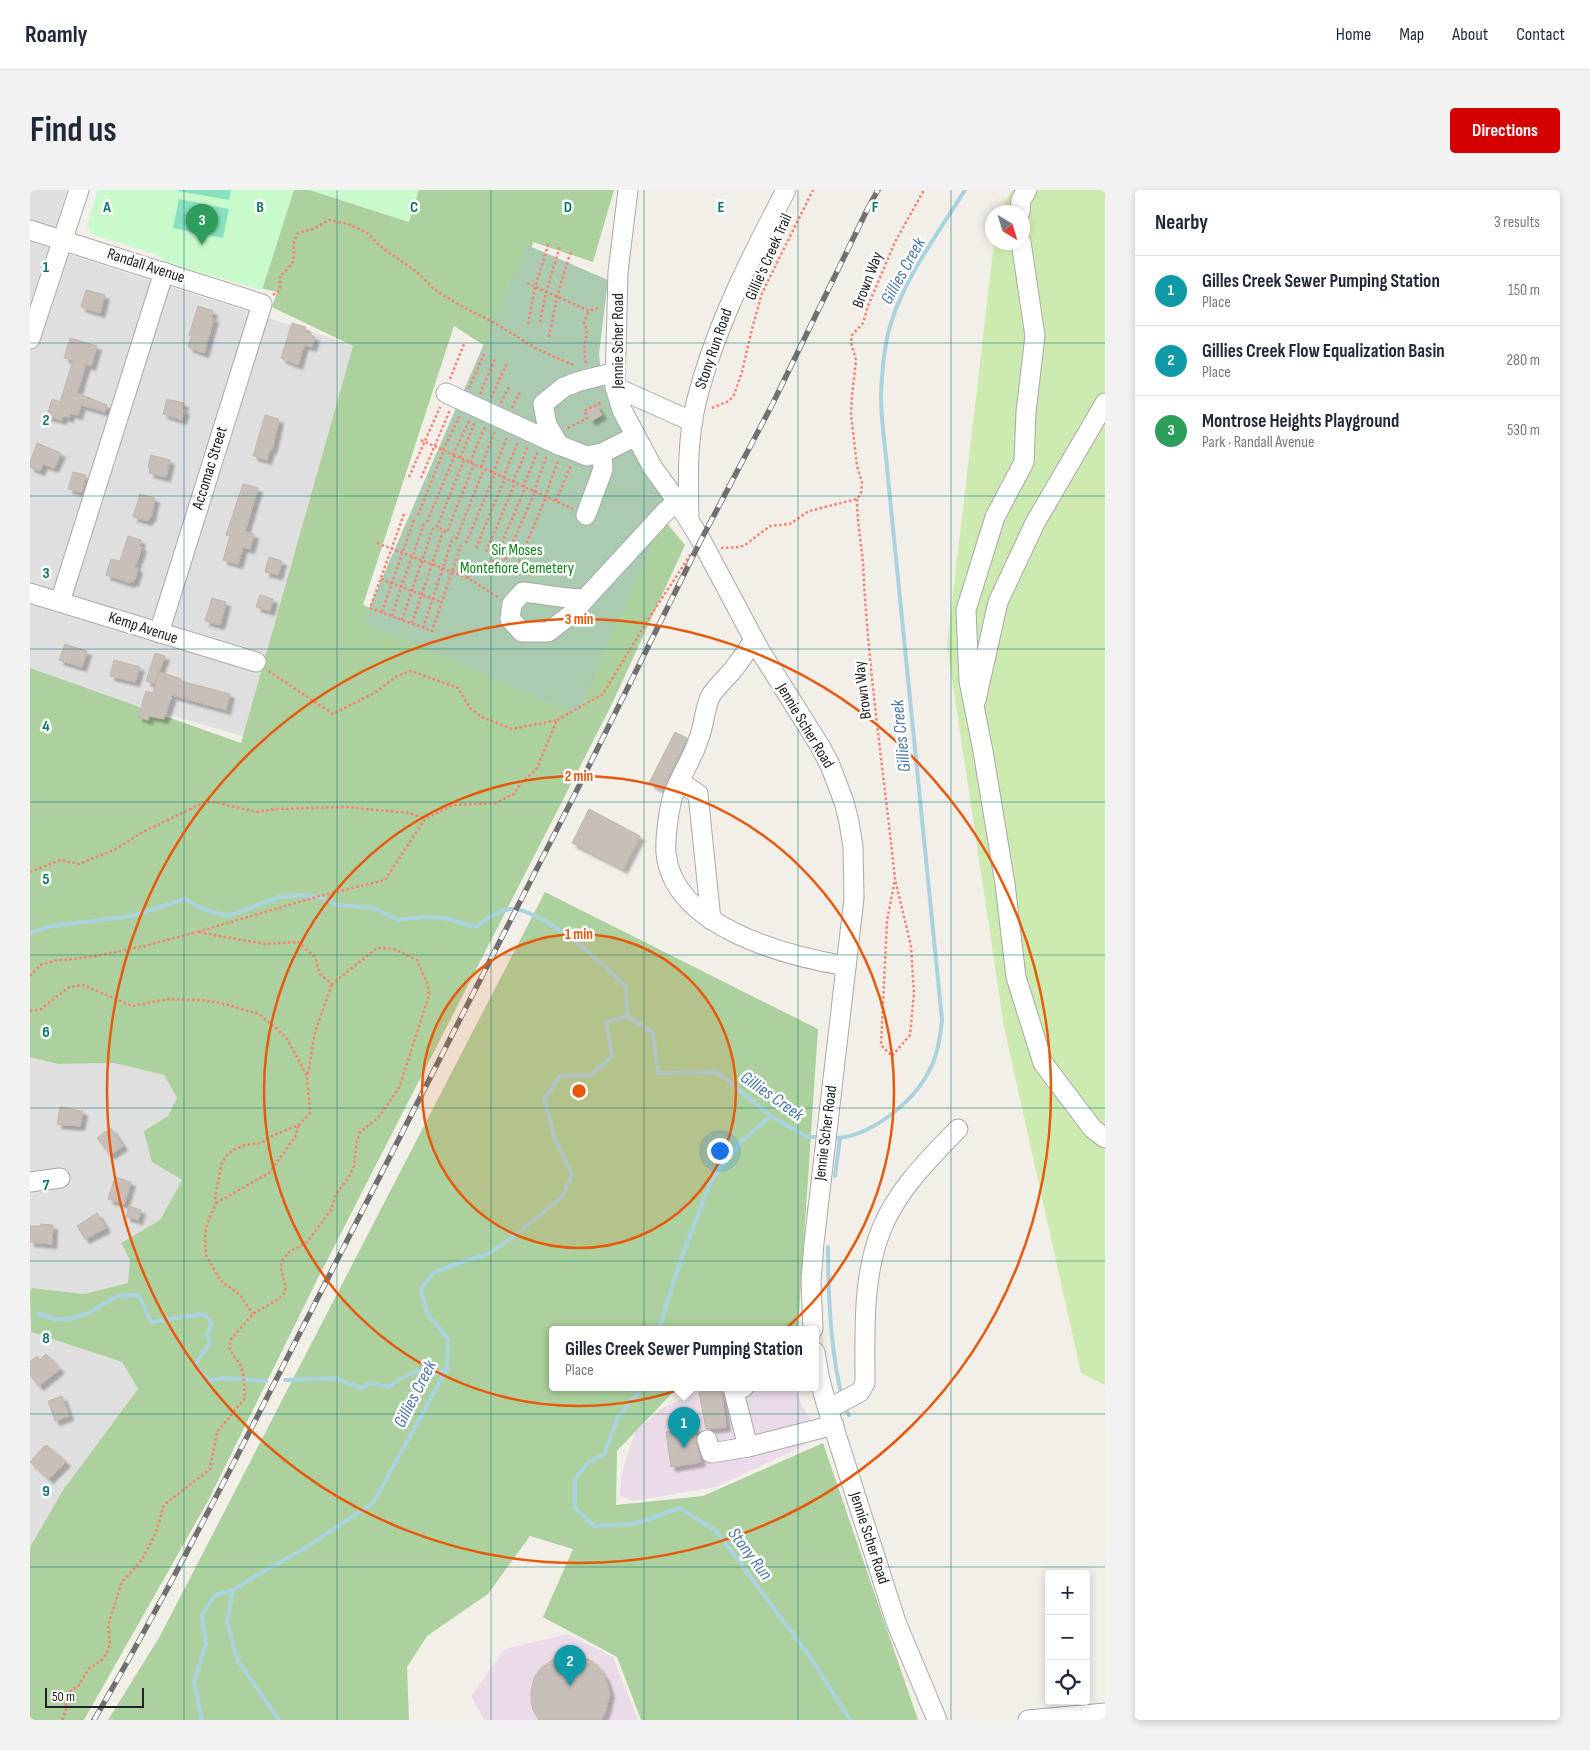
<!DOCTYPE html>
<meta charset="utf-8">
<style>
body{margin:0;font-family:"Sofia Sans Condensed",sans-serif;background:#f2f2f3;color:#1f2937}
.controls{position:absolute;right:15px;bottom:15px;display:grid;overflow:hidden;border-radius:5px;box-shadow:0 2px 8px #0003}
.controls button{width:45px;height:45px;display:grid;place-items:center;padding:0;border:0;border-bottom:1px solid #e0e1e3;background:#fff;color:#1f2937;font:25px sans-serif}
.compass{position:absolute;left:955px;top:15px;width:45px;height:45px;border-radius:50%;background:#fff;box-shadow:0 2px 8px #0003;rotate:142deg}
.scale{position:absolute;left:15px;bottom:12px;width:99px;box-sizing:border-box;padding-left:5px;border:2px solid #222;border-top:0;font-size:14px;line-height:18px;white-space:nowrap;color:#222;-webkit-text-stroke:4px #fff;paint-order:stroke}
.you{position:absolute;left:689px;top:960px;width:18px;height:18px;margin:-12px;border:4px solid #fff;border-radius:50%;background:#1a73e8;box-shadow:0 0 0 8px #1a73e833}
.badge{display:grid;place-items:center;width:32px;height:32px;border-radius:50%;background:#d40000;color:#fff;font-size:16px;font-weight:700}
.pin{position:absolute;translate:-50% -41px;filter:drop-shadow(0 1px 2px #0008)}
.pin::after{content:'';position:absolute;top:26px;width:18px;height:15px;background:inherit;clip-path:polygon(0 0,100% 0,50% 100%)}
.popup{position:absolute;left:519px;top:1136px;width:270px;height:65px;box-sizing:border-box;display:grid;place-content:center;border-radius:5px;background:#fff;filter:drop-shadow(0 1px 4px #0005);font-size:16px;white-space:nowrap;color:#747a83}
.popup b{font-size:19px;color:#1f2937}
.popup::after{content:'';position:absolute;left:50%;top:100%;margin-left:-10px;border:10px solid transparent;border-top-color:#fff}
.list{margin:0;padding:0;list-style:none}
h2{display:flex;justify-content:space-between;align-items:center;height:65px;margin:0;padding:0 20px;font-size:21px}
h2 small{font-size:16px;font-weight:400;color:#747a83}
.list li{display:grid;grid-template-columns:32px 1fr auto;gap:15px;align-items:center;box-sizing:border-box;height:70px;padding:0 20px;border-top:1px solid #e0e1e3}
.list b{display:block;font-size:19px;white-space:nowrap}
.list p{margin:0;font-size:16px;white-space:nowrap;color:#747a83}
.list em{font-size:16px;font-style:normal;color:#747a83}
.icon{flex:none;width:28px;height:28px;fill:none;stroke:currentColor;stroke-width:2;stroke-linecap:round;stroke-linejoin:round}
.map{position:relative;flex:none;width:1075px;height:1530px;overflow:hidden;border-radius:5px}
header{display:flex;align-items:center;gap:30px;box-sizing:border-box;height:70px;padding:0 25px;background:#fff;border-bottom:1px solid #e0e1e3}
header strong{font-size:24px}
nav{display:flex;gap:28px;margin-inline-start:auto;font-size:18px}
.intro{display:flex;align-items:center;justify-content:space-between;box-sizing:border-box;height:120px;padding:0 30px}
h1{margin:0;font-size:35px}
.button{padding:12px 22px;border-radius:5px;background:#d40000;color:#fff;font-size:18px;font-weight:700}
main{display:flex;gap:30px;padding:0 30px}
aside{flex:1;background:#fff;border-radius:5px;box-shadow:0 2px 8px #0003}
.map>svg:first-child{display:block}
.residential{fill:#e0dfdf}
.industrial{fill:#ebdbe8}
.grass{fill:#cdebb0}
.forest{fill:#add19e}
.cemetery{fill:#aacbaf}
.park{fill:#c8facc}
.pitch{fill:#88e0be}
.lines{fill:none;stroke-linecap:round;stroke-linejoin:round}
.stream{stroke:#aad3df;stroke-width:4}
.building{fill:#c7bfb8;stroke:#c4b6ab;filter:url(#shadow)}
.minor-casing{stroke:#a9a9a9;stroke-width:21}
.path{stroke:#fa8072;stroke-width:2.5;stroke-dasharray:2.5 2.5;stroke-linecap:butt}
.minor{stroke:#fff;stroke-width:19}
.rail-casing{stroke:#707070;stroke-width:5.5}
.rail{stroke:#fff;stroke-width:4;stroke-dasharray:11;stroke-linecap:butt}
.grid{fill:none;stroke:#0f766e;stroke-width:1;stroke-opacity:0.55}
.ring{fill:none;stroke:#e8590c;stroke-width:2.5}
.labels{text-anchor:middle;dominant-baseline:central;stroke-width:5;stroke-linejoin:round;paint-order:stroke}
.street-label{font-size:16px;fill:#222;stroke:#fff}
.park-label{font-size:16px;fill:#0c8416;stroke:#fff}
.water-label{font-size:18px;font-style:italic;fill:#4a7aab;stroke:#fff}
.grid-label{font-size:16px;text-anchor:middle;font-weight:bold;fill:#0f766e;stroke:#fff;stroke-width:5;stroke-linejoin:round;paint-order:stroke}
.centre{fill:#e8590c;stroke:#fff;stroke-width:2.5}
.ring-label{font-size:15px;text-anchor:middle;font-weight:bold;fill:#e8590c;stroke:#fff;stroke-width:5;stroke-linejoin:round;paint-order:stroke}
</style>
<header>
<strong>Roamly</strong>
<nav><a>Home</a><a>Map</a><a>About</a><a>Contact</a></nav>
</header>
<div class="intro"><h1>Find us</h1><a class="button">Directions</a></div>
<main>
<div class="map">
<svg width="1075" height="1530" viewBox="0 0 1075 1530">
<defs>
<filter id="shadow"><feDropShadow dx="4.5" dy="4.5" stdDeviation="1" flood-color="#0004"/></filter>
</defs>
<rect width="100%" height="100%" fill="#f2efe9"/>
<g class="residential">
<path d="M0,0H37L19,58L354,165L242,555L0,484Z"/>
<path d="M0,867L28,874L84,873L134,885L147,908L139,926L122,972L152,990L130,1030L91,1053L100,1070L99,1093L54,1104L3,1098L0,1102Z"/>
<path d="M0,1138L1,1142L92,1172L108,1199L33,1300L0,1357Z"/>
</g>
<g class="industrial">
<path d="M657,1197H763L788,1246L765,1260L686,1297L603,1311L589,1305L593,1278L606,1241L632,1218L654,1208Z"/>
<path d="M537,1444L583,1467L608,1530H454L441,1506L475,1459Z"/>
</g>
<path class="grass" d="M982,0H1075V1195L1051,1183L974,837L917,455L964,53L992,52V22H969Z"/>
<g class="forest">
<path d="M246,0H584L563,72L503,52L486,129L500,185L424,136L333,415L416,448L635,331L655,355L581,516L288,1088L178,1311L54,1530H0V1357L33,1300L108,1199L92,1172L1,1142L0,1102L2,1098L54,1104L98,1093L100,1070L91,1053L130,1030L152,990L122,972L114,941L138,926L147,908L134,885L84,873L28,874L0,867V478L211,553L323,156L242,117L247,102L222,96Z"/>
<path d="M515,702L788,839L768,1139H523V1197H648L587,1261L586,1315L673,1306L793,1253L888,1530H611L587,1467L513,1427L543,1359L500,1346L458,1404L397,1446L377,1477L379,1530H78L130,1446Z"/>
</g>
<path class="cemetery" d="M497,55L578,90L569,164L572,193L601,249L640,311L547,525L333,432Z"/>
<g class="park">
<path d="M68,0H264L232,100L136,73L128,65L61,44L57,35Z"/>
<path d="M279,0H389L379,32Z"/>
</g>
<g class="pitch">
<path d="M148,0H201L199,10L148,1Z"/>
<path d="M149,9L199,19L193,48L143,38Z"/>
</g>
<g class="lines">
<g class="stream">
<path d="M0,743L21,736L102,726L155,709L175,720L198,726L250,707L267,705L290,707L307,715L344,718L368,730L393,727L414,728L446,737C457,729 466,720 480,719C510,717 576,775 596,798L598,826"/>
<path d="M803,948C840,948 885,911 900,879C908,864 910,847 912,830L858,288C856,261 851,232 851,205C852,181 854,155 861,133C876,85 909,42 935,0"/>
<path d="M805,986L810,948"/>
<path d="M798,1057C798,1105 800,1156 811,1203"/>
<path d="M8,1124L25,1129H40L59,1123L87,1106L109,1105L121,1132L174,1124L182,1133L177,1144L180,1153L166,1173L171,1184L180,1190L194,1188L236,1191"/>
<path d="M629,1139L651,1069L681,991L710,953L741,926"/>
<path d="M255,1190L307,1188L314,1192L332,1198L341,1193L359,1197L370,1189L387,1181L401,1186L417,1179"/>
<path d="M613,1197L588,1227L574,1265L558,1272L545,1289V1318L564,1336L604,1334L650,1318L687,1342L783,1471L820,1530"/>
<path d="M814,1217L819,1225"/>
<path d="M172,1530L164,1492L176,1454L172,1425L185,1405L203,1400"/>
<path d="M249,1530L207,1469L197,1432L203,1400L234,1381L267,1363L343,1313L417,1179L418,1149L397,1123L391,1099L404,1082L460,1063L493,1039L533,1006L542,985L525,949L514,909L530,886L561,885L582,866L576,832L598,826L623,843L628,883L687,882L741,926L777,947H791"/>
</g>
</g>
<g class="building">
<path d="M56,100L75,105L70,123L51,117Z"/>
<path d="M168,116L183,121L181,128H184L174,163L158,157L161,146L159,145Z"/>
<path d="M262,133L276,137L275,142L285,147L282,157L274,155L268,175L251,168Z"/>
<path d="M40,148L67,156L61,176L56,174L47,203L77,215L75,222L51,215L48,225L40,223L39,228L33,226L32,230L17,226L22,209L30,212L43,170L34,168Z"/>
<path d="M137,209L154,213L152,219L155,220L152,230L133,224Z"/>
<path d="M566,215L572,225L561,231L556,221Z"/>
<path d="M235,225L249,229L242,260L240,259L237,270L223,266Z"/>
<path d="M7,253L31,263L24,278L13,274L10,281L0,277V272Z"/>
<path d="M121,265L140,270L136,287L119,283L120,278L118,277Z"/>
<path d="M43,282L56,285L52,302L38,299Z"/>
<path d="M213,294L228,298L215,341L224,344L220,359L213,357L208,374L193,370L200,346L196,345Z"/>
<path d="M110,304L125,308L121,327H119L118,331L103,327Z"/>
<path d="M98,346L111,350L109,356L112,357L105,377L108,378L104,392L101,391L100,393L76,385L81,369L90,371Z"/>
<path d="M239,367L252,371L248,385L235,382Z"/>
<path d="M230,405L243,409L240,421L226,417Z"/>
<path d="M182,408L196,412L190,435L175,431Z"/>
<path d="M35,454L57,461L52,477L29,470Z"/>
<path d="M125,463L135,466L124,494L116,491Z"/>
<path d="M84,470L110,477L105,492L80,486Z"/>
<path d="M130,482L151,489V491L200,504L196,520L142,505L134,529L119,526L118,530L108,527L116,501L123,503Z"/>
<path d="M645,542L657,548L632,600L619,593Z"/>
<path d="M559,619L610,646L593,679L542,653Z"/>
<path d="M30,917L53,921L50,936L27,934Z"/>
<path d="M81,938L93,956L80,965L67,948Z"/>
<path d="M85,987L101,992L94,1014L78,1009Z"/>
<path d="M99,1016L111,1020L108,1030L96,1027Z"/>
<path d="M67,1023L76,1038L55,1049L47,1036Z"/>
<path d="M11,1034L23,1035L22,1054L0,1052V1036H11Z"/>
<path d="M16,1164L30,1179L9,1196L0,1185V1172L7,1166L10,1170Z"/>
<path d="M668,1197H688L689,1200H691L696,1237L676,1239Z"/>
<path d="M32,1206L39,1226L25,1231L18,1211Z"/>
<path d="M665,1237L666,1253L671,1272L641,1277L636,1242Z"/>
<path d="M14,1256H18L36,1272L19,1289L0,1272Z"/>
<path d="M542,1465L552,1467L562,1471L567,1476L575,1487L580,1503L575,1523L571,1530H509L503,1520L501,1510V1500L505,1486L511,1478L522,1470L532,1466Z"/>
</g>
<g class="lines">
<g class="minor-casing">
<g id="minor">
<path d="M598,0L588,82L585,197L592,220L623,278L647,311L671,350L729,459L790,556L800,575L814,612L819,632L823,657L824,708L784,1053L781,1091L783,1139"/>
<path d="M990,22L991,10L997,0"/>
<path d="M0,40L232,114L129,443"/>
<path d="M991,52L1005,146L996,222L994,272L965,327L936,420L939,491L953,561L975,694L986,787L1013,873L1063,939L1075,948"/>
<path d="M0,149L49,0"/>
<path d="M586,182L550,191L534,197L513,214L517,235L529,255L557,266L572,263L606,246"/>
<path d="M585,197L663,232"/>
<path d="M416,203L529,255"/>
<path d="M556,325L573,279L572,263"/>
<path d="M659,330C658,291 657,250 666,213C685,137 720,69 756,0"/>
<path d="M0,403L226,472"/>
<path d="M555,409C534,409 514,404 493,402L482,414L480,429L492,442H518L543,423L555,409L635,322L647,311"/>
<path d="M30,412L134,82"/>
<path d="M724,450C717,461 710,471 702,481C695,489 685,498 680,507C674,521 674,537 668,551C662,569 651,585 644,603C639,615 635,650 636,663C643,737 756,766 816,776"/>
<path d="M946,510L968,412L1005,333L1075,213"/>
<path d="M650,592L668,604L681,730"/>
<path d="M0,992L30,988"/>
<path d="M785,1162L789,1186L796,1213L866,1432L907,1530"/>
<path d="M714,1197L704,1202L718,1257"/>
<path d="M798,1219L830,1202L835,1193C835,1142 832,1086 852,1038C868,999 899,969 928,939"/>
<path d="M677,1250L681,1263L718,1257L804,1235"/>
<path d="M998,1530L1075,1523"/>
</g>
</g>
<g class="path">
<path d="M497,93L559,121L568,118"/>
<path d="M243,105L250,100V86C275,66 256,64 268,43L283,39L299,30L318,34L337,43L350,56L387,82L405,100L431,116L463,132L507,159L545,176"/>
<path d="M510,132L516,102L530,56"/>
<path d="M498,134L505,97L519,52"/>
<path d="M519,147L527,107L541,61"/>
<path d="M556,173L554,159L557,141L554,132L559,121"/>
<path d="M420,189L434,154"/>
<path d="M439,198L454,164"/>
<path d="M450,204L465,169"/>
<path d="M461,208L477,173"/>
<path d="M471,213L480,195"/>
<path d="M482,218L490,202"/>
<path d="M682,218L699,211L704,205L712,182L722,139L732,103L783,0"/>
<path d="M538,238L557,228L554,221L572,212"/>
<path d="M391,250L543,319"/>
<path d="M413,260L430,225"/>
<path d="M423,265L440,229"/>
<path d="M430,268L445,232"/>
<path d="M434,270L407,337L417,342L444,274"/>
<path d="M440,272L455,237"/>
<path d="M451,277L465,241"/>
<path d="M463,283L477,247"/>
<path d="M379,287L410,217"/>
<path d="M391,288L420,220"/>
<path d="M473,288L488,252"/>
<path d="M483,292L498,256"/>
<path d="M493,297L508,261"/>
<path d="M504,302L517,265"/>
<path d="M515,307L528,271"/>
<path d="M827,309C827,330 831,352 833,373C838,479 854,584 865,689L857,731L851,855L862,866L880,845L884,803L881,756L865,689"/>
<path d="M526,311L541,275"/>
<path d="M374,324L340,418L402,441L431,355"/>
<path d="M388,325L414,260"/>
<path d="M397,332L425,265"/>
<path d="M426,349L454,279"/>
<path d="M347,353L438,388L469,408"/>
<path d="M436,353L465,284"/>
<path d="M446,358L475,288"/>
<path d="M691,358L710,357L715,355L740,336L760,334L779,321L827,309L831,303L832,292L827,276L821,224L822,205L826,170L821,152L822,145L833,133L838,116L865,52L894,0"/>
<path d="M456,362L485,293"/>
<path d="M466,367L495,298"/>
<path d="M475,370L505,302"/>
<path d="M487,376L516,307"/>
<path d="M438,388C443,378 453,375 463,371L500,386"/>
<path d="M351,389L411,412"/>
<path d="M352,422L384,329"/>
<path d="M362,426L371,397L394,334"/>
<path d="M372,430L403,338"/>
<path d="M382,433L413,342"/>
<path d="M393,438L423,347"/>
<path d="M527,530L573,504L619,428L661,364"/>
<path d="M0,682L30,670L49,674L86,659L111,643L175,612H184L226,622L246,619L315,617L379,623L395,629"/>
<path d="M0,786L10,775L23,771L60,767L115,756L167,742"/>
<path d="M0,821L11,819L39,797L53,795L102,816L138,809L171,810L191,813L229,824L256,847L277,886L280,923L269,935L244,945L231,953L215,955L203,960L198,964L192,972L185,1007L186,1013L177,1034L175,1047L176,1065L190,1090L210,1105L223,1124"/>
<path d="M278,884L285,842L302,794"/>
<path d="M186,1013L239,983L265,947L269,935"/>
<path d="M32,1530L36,1520V1509L39,1502L48,1496L59,1479L73,1469L78,1460L80,1453L78,1435L92,1392L111,1371L126,1343L134,1315L180,1279L187,1242L215,1208L213,1184L210,1174L203,1165L199,1157L201,1149L223,1124L245,1111L252,1106L255,1101V1094L251,1078L252,1071L259,1062L277,1052L301,1020L306,1004L319,987L324,976L327,951L330,942L348,928L369,898L399,805L398,795L387,770L364,759L347,758L302,794L290,784L285,767L268,752L235,754L167,742L286,707L355,690L395,629L423,615L465,613L484,604L492,592L506,580L527,530L482,539L452,527L441,519L428,498L381,481L367,486L346,502L303,524L237,480"/>
</g>
<use href="#minor" class="minor"/>
<g class="rail-casing">
<path id="rail" d="M64,1530C112,1448 156,1364 200,1280L546,602L671,350L742,215L838,18L848,0"/>
</g>
<use href="#rail" class="rail"/>
</g>
<path class="grid" d="M154,0V1530M307,0V1530M461,0V1530M614,0V1530M768,0V1530M921,0V1530M0,153H1075M0,306H1075M0,459H1075M0,612H1075M0,765H1075M0,918H1075M0,1071H1075M0,1224H1075M0,1377H1075"/>
<circle cx="549" cy="901" r="157" fill="#e8590c" fill-opacity=".12"/>
<g class="ring">
<circle cx="549" cy="901" r="157"/>
<circle cx="549" cy="901" r="315"/>
<circle cx="549" cy="901" r="472"/>
</g>
<g class="labels">
<g class="street-label">
<text transform="translate(739 67) rotate(-66)">Gillie's Creek Trail</text>
<text transform="translate(116 76) rotate(18)">Randall Avenue</text>
<text transform="translate(838 90) rotate(-69)">Brown Way</text>
<text transform="translate(588 151) rotate(-90)">Jennie Scher Road</text>
<text transform="translate(684 159) rotate(-71)">Stony Run Road</text>
<text transform="translate(180 278) rotate(-73)">Accomac Street</text>
<text transform="translate(113 438) rotate(18)">Kemp Avenue</text>
<text transform="translate(833 500) rotate(-97)">Brown Way</text>
<text transform="translate(775 536) rotate(59)">Jennie Scher Road</text>
<text transform="translate(796 943) rotate(-83)">Jennie Scher Road</text>
<text transform="translate(839 1348) rotate(72)">Jennie Scher Road</text>
</g>
<g class="park-label">
<text x="487" y="360">Sir Moses<tspan x="487" dy="18">Montefiore Cemetery</tspan></text>
</g>
<g class="water-label">
<text transform="translate(873 81) rotate(-61)">Gillies Creek</text>
<text transform="translate(871 546) rotate(-96)">Gillies Creek</text>
<text transform="translate(742 906) rotate(35)">Gillies Creek</text>
<text transform="translate(385 1204) rotate(-63)">Gillies Creek</text>
<text transform="translate(720 1364) rotate(53)">Stony Run</text>
</g>
</g>
<g class="grid-label">
<text x="77" y="22">A</text>
<text x="230" y="22">B</text>
<text x="384" y="22">C</text>
<text x="538" y="22">D</text>
<text x="691" y="22">E</text>
<text x="845" y="22">F</text>
<text x="16" y="82">1</text>
<text x="16" y="235">2</text>
<text x="16" y="388">3</text>
<text x="16" y="541">4</text>
<text x="16" y="694">5</text>
<text x="16" y="847">6</text>
<text x="16" y="1000">7</text>
<text x="16" y="1153">8</text>
<text x="16" y="1306">9</text>
</g>
<circle cx="549" cy="901" r="8" class="centre"/>
<g class="ring-label">
<text x="549" y="434">3 min</text>
<text x="549" y="591">2 min</text>
<text x="549" y="749">1 min</text>
</g>
</svg>
<div class="controls">
<button>+</button>
<button>−</button>
<button><svg class="icon" aria-label="locate" viewBox="0 0 24 24"><circle cx="12" cy="12" r="6"/><path d="M12 2v4M12 18v4M2 12h4M18 12h4"/></svg></button>
</div>
<svg class="compass" viewBox="-18 -18 36 36"><path d="M0-13l5 13h-10z" fill="#e53935"/><path d="M0 13l5-13h-10z" fill="#747a83"/></svg>
<div class="scale">50 m</div>
<div class="you"></div>
<div class="pin badge" style="left:654px;top:1258px;background:#0f9aa8">1</div>
<div class="popup"><b>Gilles Creek Sewer Pumping Station</b>Place</div>
<div class="pin badge" style="left:540px;top:1496px;background:#0f9aa8">2</div>
<div class="pin badge" style="left:172px;top:55px;background:#2e9e5b">3</div>
</div>
<aside>
<h2>Nearby<small>3 results</small></h2>
<ul class="list">
<li><span class="badge" style="background:#0f9aa8">1</span><div><b>Gilles Creek Sewer Pumping Station</b><p>Place</p></div><em>150 m</em></li>
<li><span class="badge" style="background:#0f9aa8">2</span><div><b>Gillies Creek Flow Equalization Basin</b><p>Place</p></div><em>280 m</em></li>
<li><span class="badge" style="background:#2e9e5b">3</span><div><b>Montrose Heights Playground</b><p>Park · Randall Avenue</p></div><em>530 m</em></li>
</ul>
</aside>
</main>
